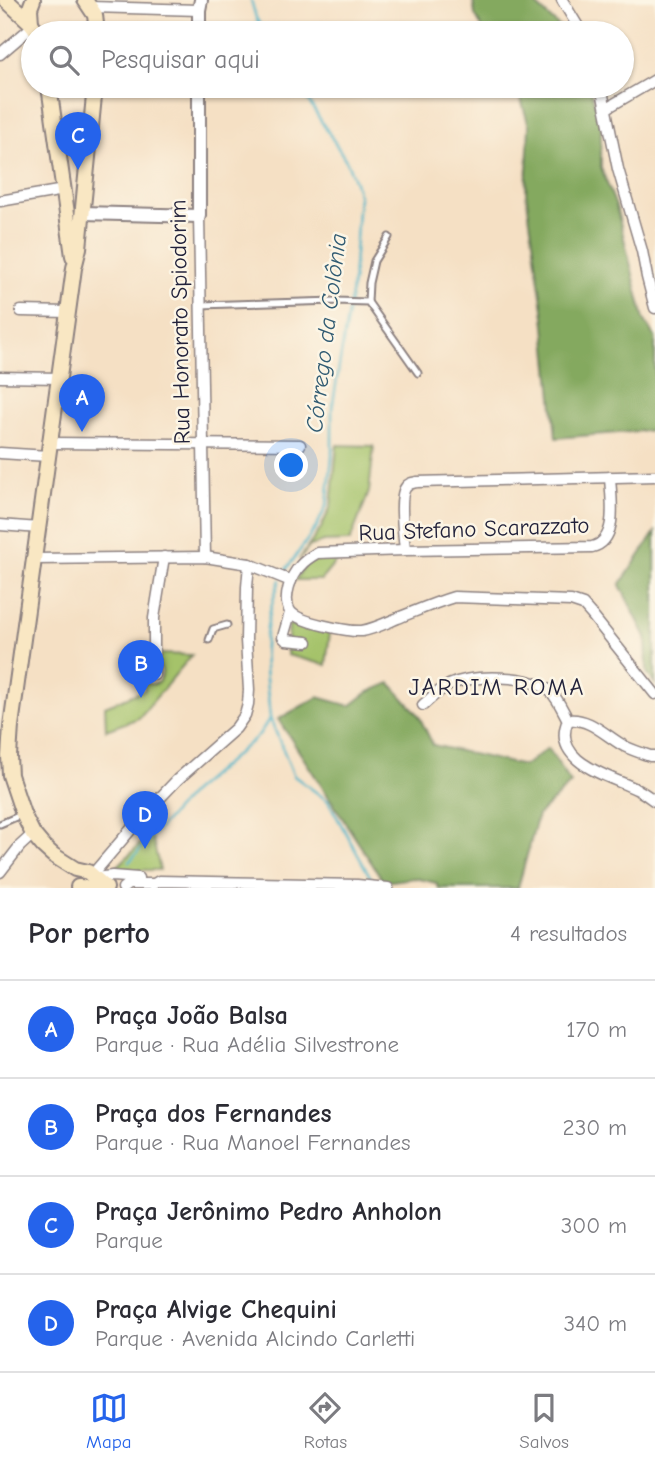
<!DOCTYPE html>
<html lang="pt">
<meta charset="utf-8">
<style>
body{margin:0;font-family:"Comic Neue",sans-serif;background:#f2f2f3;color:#2b2b33}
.you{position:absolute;left:292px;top:466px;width:24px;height:24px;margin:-18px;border:5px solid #fff;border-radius:50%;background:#1a73e8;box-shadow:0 0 0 10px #1a73e833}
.badge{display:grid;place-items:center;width:46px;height:46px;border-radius:50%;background:#2563eb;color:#fff;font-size:23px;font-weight:700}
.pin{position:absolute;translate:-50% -58px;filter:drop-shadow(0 2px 4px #0008)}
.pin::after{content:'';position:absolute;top:37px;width:24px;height:21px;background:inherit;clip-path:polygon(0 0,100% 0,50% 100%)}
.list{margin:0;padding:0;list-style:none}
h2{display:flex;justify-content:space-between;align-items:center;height:91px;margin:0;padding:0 28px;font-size:30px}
h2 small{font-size:23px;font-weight:400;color:#7c7c81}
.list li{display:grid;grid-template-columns:46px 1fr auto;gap:21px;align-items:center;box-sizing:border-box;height:98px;padding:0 28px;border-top:2px solid #e1e1e2}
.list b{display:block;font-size:26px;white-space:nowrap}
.list p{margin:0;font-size:23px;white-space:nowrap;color:#7c7c81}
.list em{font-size:23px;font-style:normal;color:#7c7c81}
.icon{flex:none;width:38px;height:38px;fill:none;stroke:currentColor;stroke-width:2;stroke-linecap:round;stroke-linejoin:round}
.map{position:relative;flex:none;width:655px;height:888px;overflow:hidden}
.search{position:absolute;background:#fff;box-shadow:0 2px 5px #0004;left:21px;right:21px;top:21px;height:77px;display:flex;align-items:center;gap:18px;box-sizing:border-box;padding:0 24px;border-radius:38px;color:#7c7c81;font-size:26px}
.sheet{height:483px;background:#fff}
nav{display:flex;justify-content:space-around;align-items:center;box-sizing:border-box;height:98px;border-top:2px solid #e1e1e2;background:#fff;font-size:19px;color:#7c7c81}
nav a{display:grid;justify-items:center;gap:4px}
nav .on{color:#2563eb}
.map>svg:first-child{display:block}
.green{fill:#a5c36a;stroke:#647252;stroke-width:2}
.forest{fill:#84a95e;stroke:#53664c;stroke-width:2}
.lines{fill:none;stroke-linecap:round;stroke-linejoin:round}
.stream{stroke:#49b2c7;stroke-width:2.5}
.service-casing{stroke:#8c8180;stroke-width:9}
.minor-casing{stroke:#8c8180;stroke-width:13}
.tertiary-casing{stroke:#8c8180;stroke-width:16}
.secondary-casing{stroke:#8c8180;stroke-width:18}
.service{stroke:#fff;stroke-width:5}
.minor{stroke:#fff;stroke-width:10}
.tertiary{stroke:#fff;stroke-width:12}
.secondary{stroke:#f9e7c3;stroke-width:14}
.labels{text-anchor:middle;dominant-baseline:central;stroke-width:5;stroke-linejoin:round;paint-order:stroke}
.street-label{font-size:23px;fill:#22223b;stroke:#fcf5e5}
.water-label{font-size:24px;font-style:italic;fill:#325c73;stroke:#fcf5e5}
.neighbourhood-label{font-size:24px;letter-spacing:2px;fill:#22223b;stroke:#fcf5e5}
</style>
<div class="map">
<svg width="655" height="888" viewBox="0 0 655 888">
<rect width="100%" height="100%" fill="#fcf5e5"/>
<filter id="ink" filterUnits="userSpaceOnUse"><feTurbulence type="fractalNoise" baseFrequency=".0143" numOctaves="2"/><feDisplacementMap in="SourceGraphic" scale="14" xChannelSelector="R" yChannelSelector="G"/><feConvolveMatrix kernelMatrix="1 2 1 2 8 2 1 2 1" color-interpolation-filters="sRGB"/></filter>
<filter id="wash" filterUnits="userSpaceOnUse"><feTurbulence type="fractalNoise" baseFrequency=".00686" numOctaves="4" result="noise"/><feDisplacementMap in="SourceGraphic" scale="28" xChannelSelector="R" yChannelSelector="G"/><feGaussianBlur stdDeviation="1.57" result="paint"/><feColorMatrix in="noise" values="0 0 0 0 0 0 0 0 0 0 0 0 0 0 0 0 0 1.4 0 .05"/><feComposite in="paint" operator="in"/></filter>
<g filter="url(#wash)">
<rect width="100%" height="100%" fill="#f5e0c4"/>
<g class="green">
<path d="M337,445L374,446L369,492L350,541L323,542L310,546L299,560L321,528L331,506Z"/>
<path d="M318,557L339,558L321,580H295L307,563Z"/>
<path d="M289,624L330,632L326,665L287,655Z"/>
<path d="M158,654L192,655L139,718L106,730L105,706L145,690L143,682C154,687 162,684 162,671L159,666Z"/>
<path d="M151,833L160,870H115L117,867Z"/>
</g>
<g class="forest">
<path d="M473,0H531L566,33H485L475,15Z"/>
<path d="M517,86H589L601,123V168L616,206L644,319L655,338V430L556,438L544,316L526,193L529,126Z"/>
<path d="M655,532V684L647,673L646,637L620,585Z"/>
<path d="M390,683L418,714L433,745L524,766L548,748L571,783L538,815L518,888H439L436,883L415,878L384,882L278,719L318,697L350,706L368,692Z"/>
</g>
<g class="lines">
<g class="stream">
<path d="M251,0L256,18L265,33"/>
<path d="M283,574L317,526L327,504L332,457V409L353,282L359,196L355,182L347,162L299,86"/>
<path d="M270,718L294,776L328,801L372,880"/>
<path d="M129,862L191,793L258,736L270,718C269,701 266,685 265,668C263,637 269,608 280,580"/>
</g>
</g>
</g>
<g filter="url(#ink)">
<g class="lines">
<g class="service-casing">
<g id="service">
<path d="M368,302L369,283L374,261L389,237"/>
<path d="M200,305L335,301L368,302L418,373"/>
<path d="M209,640L213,629L227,625"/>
<path d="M0,824L23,814"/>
</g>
</g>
<g class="minor-casing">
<g id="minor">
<path d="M562,0L582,33"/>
<path d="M91,7L199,10"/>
<path d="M0,54L33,26"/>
<path d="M601,86L618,169L642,251L647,277L655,308"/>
<path d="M607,108L655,80"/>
<path d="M0,201L64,190"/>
<path d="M199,216L205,557"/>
<path d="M21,311L68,312"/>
<path d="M0,377L60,378"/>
<path d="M50,443L300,445"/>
<path d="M0,453L48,456"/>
<path d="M610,477C611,499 619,541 592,547L405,550L317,553C310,557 305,560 300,566C291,575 282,599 290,611C297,622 349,632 362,631C374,629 386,623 398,618C416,611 434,603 454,597L571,601L583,605L591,614L655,694"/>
<path d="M0,525L39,528"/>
<path d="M405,550C404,537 398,496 406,487C409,483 412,483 417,482L655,476"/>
<path d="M35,559L205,557L249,564L291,581"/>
<path d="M290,613L283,637L286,640L307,642"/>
<path d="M154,675V618L164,557"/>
<path d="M423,705C431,698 439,690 449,685C473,674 531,674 551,692C558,699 563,711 568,720"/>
<path d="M568,720C550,762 610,776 636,789C643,792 649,797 655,801"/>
<path d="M568,720C589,717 606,736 624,746C632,750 641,753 650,756H655"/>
<path d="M0,872L20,846L33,834"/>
<path d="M92,875L139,820L177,780L236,728L245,715L248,704L249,690L246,640L247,587L249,564"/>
<path d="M95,878L112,876L138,878"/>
<path d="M123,888L128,884H154L159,881L357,885L388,888"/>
</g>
</g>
<g class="tertiary-casing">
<g id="tertiary">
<path d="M199,33V10L201,0"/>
<path d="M83,213L199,216V86"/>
</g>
</g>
<g class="secondary-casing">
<g id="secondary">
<path d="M6,0L31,23L38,33"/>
<path d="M85,0L95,15L97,33"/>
<path d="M31,23L30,8L33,0"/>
<path d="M49,86L73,256"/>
<path d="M95,86L79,248L74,268L68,312L11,726L9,756L10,775L23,814L33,834L43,846L53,855L75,869L88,872L106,888"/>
<path d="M78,887L98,888"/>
</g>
</g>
<use href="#service" class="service"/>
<use href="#minor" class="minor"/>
<use href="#tertiary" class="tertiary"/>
<use href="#secondary" class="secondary"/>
</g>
</g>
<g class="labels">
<g class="street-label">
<text transform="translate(180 322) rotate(-91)">Rua Honorato Spiodorim</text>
<text transform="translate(474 529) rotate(-2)">Rua Stefano Scarazzato</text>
</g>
<g class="water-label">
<text transform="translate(326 333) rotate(-83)">Córrego da Colônia</text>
</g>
<g class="neighbourhood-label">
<text x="497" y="687">JARDIM ROMA</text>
</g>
</g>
</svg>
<div class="you"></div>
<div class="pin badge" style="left:82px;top:432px">A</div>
<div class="pin badge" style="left:141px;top:698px">B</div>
<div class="pin badge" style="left:78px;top:170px">C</div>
<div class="pin badge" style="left:145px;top:849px">D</div>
<div class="search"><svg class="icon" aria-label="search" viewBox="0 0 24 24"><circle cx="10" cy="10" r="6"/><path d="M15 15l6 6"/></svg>Pesquisar aqui</div>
</div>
<section class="sheet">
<h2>Por perto<small>4 resultados</small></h2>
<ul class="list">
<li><span class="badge">A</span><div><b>Praça João Balsa</b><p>Parque · Rua Adélia Silvestrone</p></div><em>170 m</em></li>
<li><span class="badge">B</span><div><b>Praça dos Fernandes</b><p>Parque · Rua Manoel Fernandes</p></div><em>230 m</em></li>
<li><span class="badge">C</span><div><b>Praça Jerônimo Pedro Anholon</b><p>Parque</p></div><em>300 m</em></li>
<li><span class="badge">D</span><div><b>Praça Alvige Chequini</b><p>Parque · Avenida Alcindo Carletti</p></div><em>340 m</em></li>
</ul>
</section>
<nav>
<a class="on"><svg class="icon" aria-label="map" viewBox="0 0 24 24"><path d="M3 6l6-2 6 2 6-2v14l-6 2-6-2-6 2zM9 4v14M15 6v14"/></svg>Mapa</a>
<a><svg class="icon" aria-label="directions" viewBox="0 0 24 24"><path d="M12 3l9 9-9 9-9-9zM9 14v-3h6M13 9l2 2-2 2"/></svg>Rotas</a>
<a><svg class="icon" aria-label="saved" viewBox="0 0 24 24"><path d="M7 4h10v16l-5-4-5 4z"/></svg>Salvos</a>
</nav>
